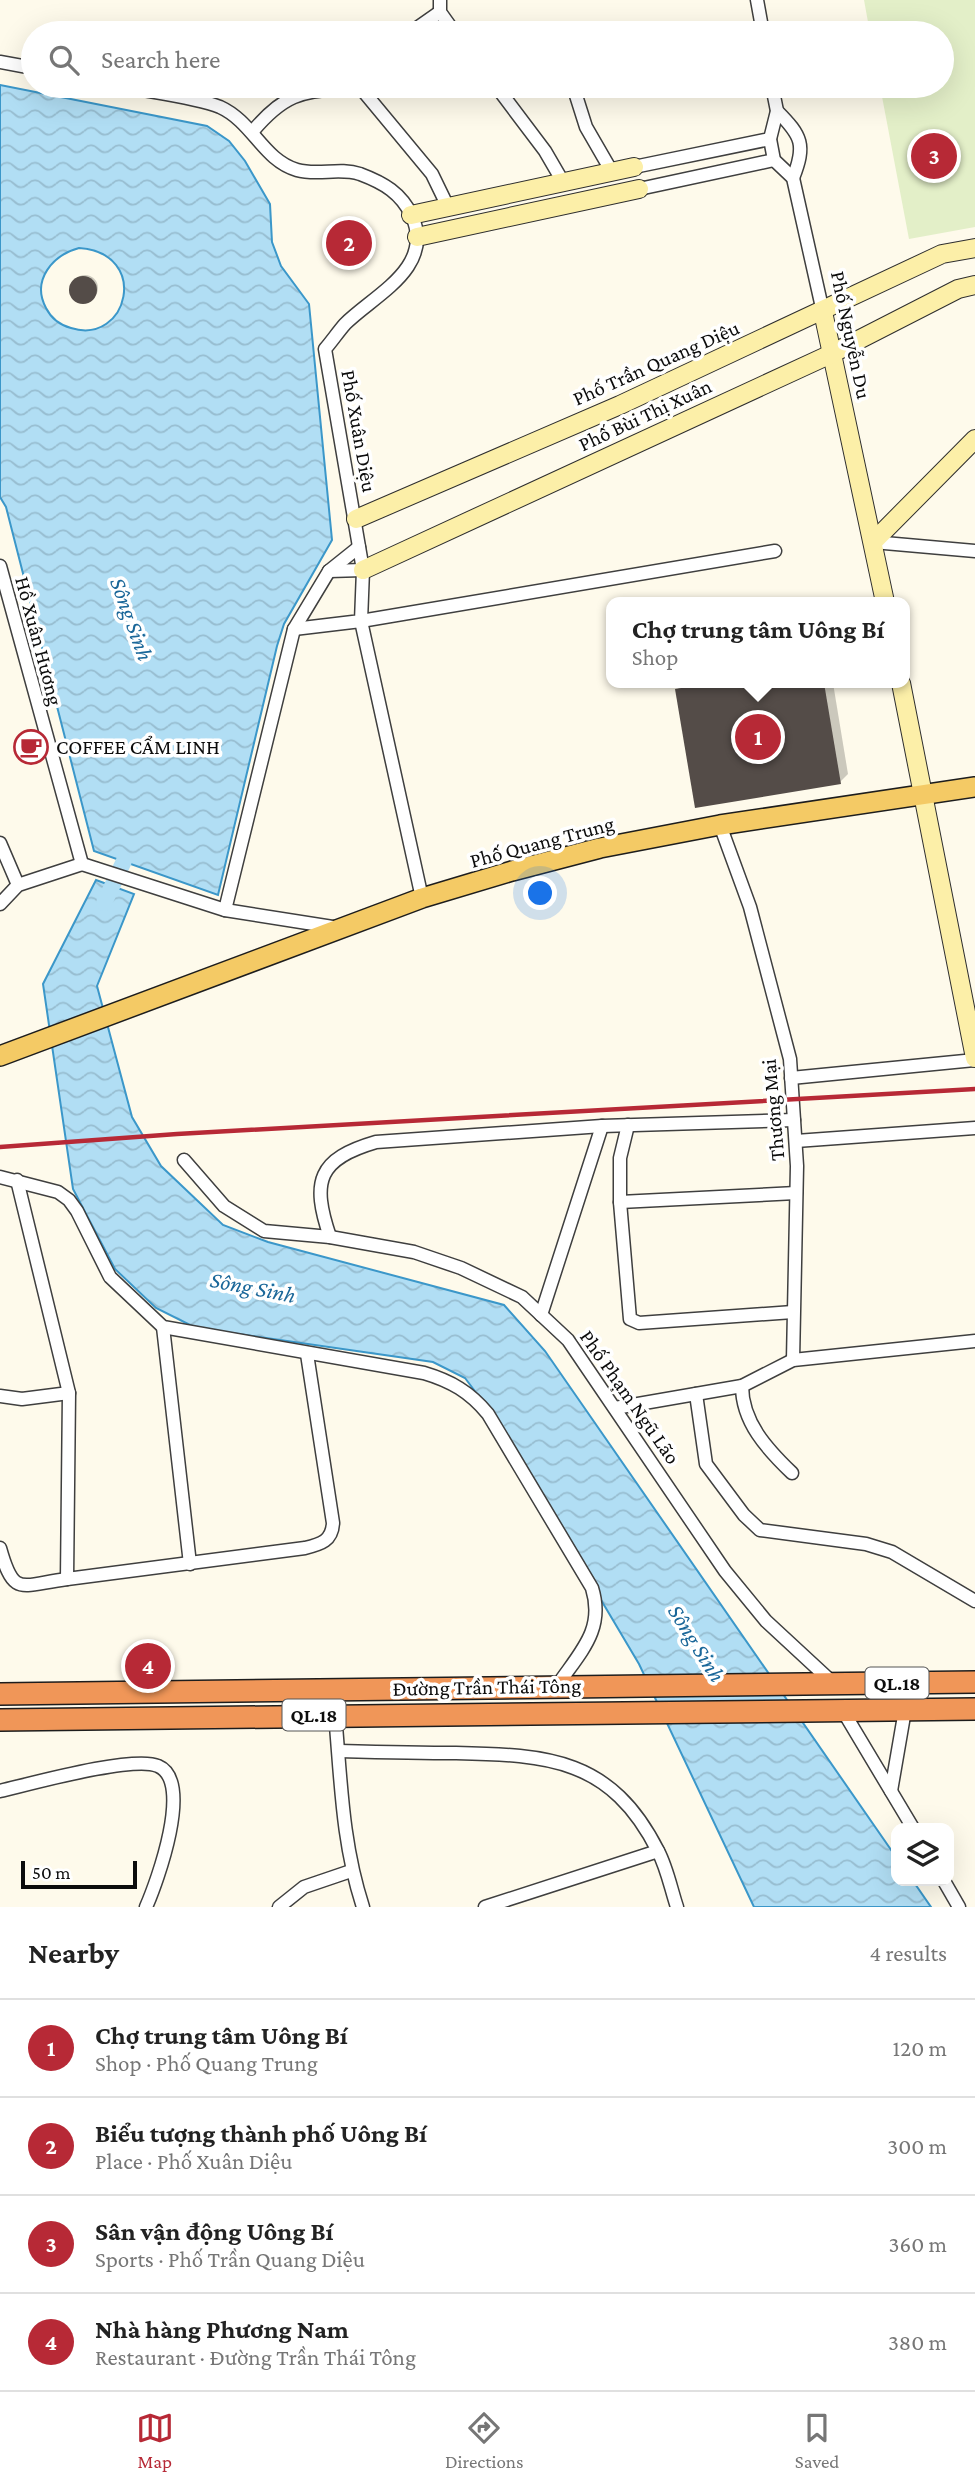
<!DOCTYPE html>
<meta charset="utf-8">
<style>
body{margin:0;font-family:"Crimson Pro",serif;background:#f2f2f2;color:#222}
.controls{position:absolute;right:21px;bottom:21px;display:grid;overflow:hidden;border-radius:14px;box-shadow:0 7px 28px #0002}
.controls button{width:63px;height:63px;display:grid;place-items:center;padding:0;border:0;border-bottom:2px solid #e0e0e0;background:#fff;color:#222;font:35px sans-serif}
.scale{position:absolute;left:21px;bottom:18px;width:116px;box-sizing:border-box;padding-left:7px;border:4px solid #0c0c0c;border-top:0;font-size:19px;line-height:24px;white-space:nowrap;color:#0c0c0c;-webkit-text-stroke:5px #fff;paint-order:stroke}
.you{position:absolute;left:541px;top:894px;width:24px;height:24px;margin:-18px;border:5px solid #fff;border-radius:50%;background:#1a73e8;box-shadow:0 0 0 10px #1a73e833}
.badge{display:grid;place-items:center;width:46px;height:46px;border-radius:50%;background:#b72936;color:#fff;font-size:23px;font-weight:700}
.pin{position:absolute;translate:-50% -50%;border:4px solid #fff;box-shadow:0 2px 7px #0006}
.popup{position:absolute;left:606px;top:597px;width:304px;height:91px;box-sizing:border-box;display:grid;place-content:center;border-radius:14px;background:#fff;filter:drop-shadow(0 2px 5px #0005);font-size:23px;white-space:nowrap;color:#767676}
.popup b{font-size:26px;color:#222}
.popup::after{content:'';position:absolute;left:50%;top:100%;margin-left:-14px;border:14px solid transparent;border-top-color:#fff}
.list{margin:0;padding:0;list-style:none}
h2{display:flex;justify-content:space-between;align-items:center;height:91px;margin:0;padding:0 28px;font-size:30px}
h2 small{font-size:23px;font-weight:400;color:#767676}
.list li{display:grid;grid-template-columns:46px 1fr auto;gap:21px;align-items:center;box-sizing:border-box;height:98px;padding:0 28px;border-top:2px solid #e0e0e0}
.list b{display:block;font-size:26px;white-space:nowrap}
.list p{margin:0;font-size:23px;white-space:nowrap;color:#767676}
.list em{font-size:23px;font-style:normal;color:#767676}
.icon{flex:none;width:38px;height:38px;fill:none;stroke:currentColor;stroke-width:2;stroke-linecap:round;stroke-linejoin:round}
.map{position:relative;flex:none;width:975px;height:1907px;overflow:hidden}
.search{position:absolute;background:#fff;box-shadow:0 7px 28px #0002;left:21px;right:21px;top:21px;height:77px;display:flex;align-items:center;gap:18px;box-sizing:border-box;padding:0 24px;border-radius:38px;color:#767676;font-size:26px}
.sheet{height:483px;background:#fff}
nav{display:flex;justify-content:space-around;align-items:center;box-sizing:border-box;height:98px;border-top:2px solid #e0e0e0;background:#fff;font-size:19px;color:#767676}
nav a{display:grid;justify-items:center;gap:4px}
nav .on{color:#b72936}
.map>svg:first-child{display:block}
.pitch{fill:#e3efc8}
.water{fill:url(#water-waves);stroke:#3b97c9;stroke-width:2;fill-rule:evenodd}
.shadow{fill:#0003}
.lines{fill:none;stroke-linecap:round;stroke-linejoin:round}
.canal{stroke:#b1def4;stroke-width:16}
.building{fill:#544c48}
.street-casing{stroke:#3f3f3f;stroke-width:15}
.secondary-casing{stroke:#2e2e2e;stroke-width:20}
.primary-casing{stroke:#1d1d1d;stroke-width:22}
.highway-casing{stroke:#1d1d1d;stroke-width:24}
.street{stroke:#fff;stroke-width:12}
.secondary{stroke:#fcefa8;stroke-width:18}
.primary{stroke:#f4ca65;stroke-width:19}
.highway{stroke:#f09658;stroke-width:21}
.rail{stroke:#b72936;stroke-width:4.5}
.labels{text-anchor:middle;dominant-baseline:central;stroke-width:7;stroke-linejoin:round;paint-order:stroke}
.shield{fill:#fff;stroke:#555;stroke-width:2}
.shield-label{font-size:19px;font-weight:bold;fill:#0c0c0c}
.street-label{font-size:21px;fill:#0c0c0c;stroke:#fff}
.poi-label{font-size:21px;fill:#0c0c0c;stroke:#fff;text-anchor:start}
.water-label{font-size:23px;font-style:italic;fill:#1a6799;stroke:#fff}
</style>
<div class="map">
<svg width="975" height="1907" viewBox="0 0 975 1907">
<defs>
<pattern id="water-waves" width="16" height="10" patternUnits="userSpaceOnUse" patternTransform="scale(1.75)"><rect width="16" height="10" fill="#b1def4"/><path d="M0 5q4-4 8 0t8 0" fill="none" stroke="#97bdd0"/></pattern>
</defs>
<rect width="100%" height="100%" fill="#fefaeb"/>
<path class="pitch" d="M864,0H975V227L909,239L880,86H942V33H870Z"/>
<g class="water">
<path d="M0,85L207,126L229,141L245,161L270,204L272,242L281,266L309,304L332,540L284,624L277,646L218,895L94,851L6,507L0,497ZM79,248C151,253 128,346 71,328C60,325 51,318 46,308C31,280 53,255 79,248Z"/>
<path d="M96,880L134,894L97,986L132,1117L161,1166L223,1225L268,1242L504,1305L545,1351L896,1857V1881H913L931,1907H754L639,1664L486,1406L465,1378L433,1362L196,1328L156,1308L115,1269L73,1189L43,984Z"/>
</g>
<g class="shadow">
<circle cx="85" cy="288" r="13"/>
<path d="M684,683H833L848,774L840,782L677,690Z"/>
</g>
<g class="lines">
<path class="canal" d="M104,903L124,861"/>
</g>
<g class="building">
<circle cx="83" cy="290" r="14"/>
<path d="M713,683H824L841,784L695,808L675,689Z"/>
</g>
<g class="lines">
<g class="street-casing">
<g id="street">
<path d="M440,0V12L455,33"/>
<path d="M757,0L763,33"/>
<path d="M410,33L440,12"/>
<path d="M0,62L33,68"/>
<path d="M121,86C149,92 195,97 220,107C253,122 263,160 297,170C318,176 339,167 360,174C384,183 401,193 412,216C435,268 374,295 345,324C338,332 332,341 325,349L363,570L361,621L294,629"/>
<path d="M359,86L432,174L448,207"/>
<path d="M496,86L545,151L563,182"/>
<path d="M573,86L586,127L612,172"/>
<path d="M772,86L777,111L770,139L774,160L793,178L823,312"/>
<path d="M777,111C802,136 806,145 793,178"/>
<path d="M253,131C291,86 309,93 361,86"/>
<path d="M634,167L770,139"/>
<path d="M639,189L774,160"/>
<path d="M873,542L975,551"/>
<path d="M0,566L82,864"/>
<path d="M329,571L363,570"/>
<path d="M720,825L750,907L790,1059L797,1166L793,1360"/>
<path d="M0,843L18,885"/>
<path d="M82,864L225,910L339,928"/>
<path d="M422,898L361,621L775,551"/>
<path d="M0,904L18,885L82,864"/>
<path d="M225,910L294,629L329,571L359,547"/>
<path d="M791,1078L975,1060"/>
<path d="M628,1125L620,1158V1202L630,1319L639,1323L793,1312"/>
<path d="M796,1141L975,1128"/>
<path d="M184,1160L224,1206L264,1231L330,1237L414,1252L461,1268L522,1297L568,1340L725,1571L766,1621L833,1683"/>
<path d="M0,1177L58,1192L69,1200L77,1211L110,1277L163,1327L424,1373C451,1381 470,1392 488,1414L592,1588C605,1630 580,1652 557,1686"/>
<path d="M17,1180L69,1393L67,1579L305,1548C321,1544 332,1541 333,1523L307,1354"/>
<path d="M620,1202L796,1193"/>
<path d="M330,1237C311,1181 318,1159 376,1142L602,1126L794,1120"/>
<path d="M541,1315L602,1126"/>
<path d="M163,1327L190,1564"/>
<path d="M742,1386C742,1422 767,1449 792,1473"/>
<path d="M696,1394L706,1464L744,1515L760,1530L866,1544L892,1552L975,1601"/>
<path d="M0,1396L22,1399L69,1393"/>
<path d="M615,1408L742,1386L793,1360L975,1341"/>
<path d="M0,1548C14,1598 20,1585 67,1579"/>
<path d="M843,1711L913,1828"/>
<path d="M335,1714C341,1781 342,1843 363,1907"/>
<path d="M339,1751C378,1752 417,1753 456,1753C548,1755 611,1758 658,1851C667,1868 671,1889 677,1907"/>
<path d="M0,1791C30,1784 134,1755 158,1766C194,1781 157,1882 146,1907"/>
<path d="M891,1791L905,1710"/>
<path d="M944,1881L959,1907"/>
<path d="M279,1907L304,1887L351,1871"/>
<path d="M485,1907L658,1851"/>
</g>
</g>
<g class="secondary-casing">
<g id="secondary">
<path d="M411,215L634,167"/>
<path d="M417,237L639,189"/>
<path d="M823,312L885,602"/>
<path d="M356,519L620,405L942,254L975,248"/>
<path d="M873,542L975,439"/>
<path d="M363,570L831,354L958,289L975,285"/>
<path d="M901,683L975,1058"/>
</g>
</g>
<g class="primary-casing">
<path id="primary" d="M0,1056L422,898L512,871L600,848L720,825L975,787"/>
</g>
<g class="highway-casing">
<g id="highway">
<path d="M0,1694L975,1682"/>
<path d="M0,1720L975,1709"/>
</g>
</g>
<use href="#street" class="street"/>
<use href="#secondary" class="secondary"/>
<use href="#primary" class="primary"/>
<use href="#highway" class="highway"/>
<path class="rail" d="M0,1147L177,1134L975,1089"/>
</g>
<defs>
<g id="cafe-ring" transform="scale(1.75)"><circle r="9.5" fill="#fff" stroke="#b72936" stroke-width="1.5"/><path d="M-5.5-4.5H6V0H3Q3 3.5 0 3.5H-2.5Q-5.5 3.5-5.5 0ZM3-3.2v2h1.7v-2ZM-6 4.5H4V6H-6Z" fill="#b72936"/></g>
</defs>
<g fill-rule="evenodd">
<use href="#cafe-ring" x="31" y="747"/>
</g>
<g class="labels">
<g class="shield">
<rect x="865.5" y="1667.5" width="63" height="31" rx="5"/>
<rect x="282.5" y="1699.5" width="63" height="31" rx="5"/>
</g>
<g class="shield-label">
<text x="897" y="1683">QL.18</text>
<text x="314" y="1715">QL.18</text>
</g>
<g class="street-label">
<text transform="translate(851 335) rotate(78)">Phố Nguyễn Du</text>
<text transform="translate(656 363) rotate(-24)">Phố Trần Quang Diệu</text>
<text transform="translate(645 415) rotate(-25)">Phố Bùi Thị Xuân</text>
<text transform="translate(359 431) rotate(80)">Phố Xuân Diệu</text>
<text transform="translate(39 641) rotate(75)">Hồ Xuân Hương</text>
<text transform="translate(542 842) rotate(-15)">Phố Quang Trung</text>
<text transform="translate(773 1110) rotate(-95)">Thương Mại</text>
<text transform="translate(630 1397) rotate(55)">Phố Phạm Ngũ Lão</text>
<text transform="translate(487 1687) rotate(-1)">Đường Trần Thái Tông</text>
</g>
<g class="poi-label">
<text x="56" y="747">COFFEE CẨM LINH</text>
</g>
<g class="water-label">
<text transform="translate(132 619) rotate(70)">Sông Sinh</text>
<text transform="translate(253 1287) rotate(11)">Sông Sinh</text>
<text transform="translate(697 1643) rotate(58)">Sông Sinh</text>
</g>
</g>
</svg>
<div class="controls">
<button><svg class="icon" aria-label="layers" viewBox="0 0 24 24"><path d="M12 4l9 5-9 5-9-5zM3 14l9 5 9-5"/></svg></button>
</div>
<div class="scale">50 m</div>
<div class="you"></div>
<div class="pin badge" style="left:758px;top:737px">1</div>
<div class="popup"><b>Chợ trung tâm Uông Bí</b>Shop</div>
<div class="pin badge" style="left:349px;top:243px">2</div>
<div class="pin badge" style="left:934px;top:156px">3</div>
<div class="pin badge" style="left:148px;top:1666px">4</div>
<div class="search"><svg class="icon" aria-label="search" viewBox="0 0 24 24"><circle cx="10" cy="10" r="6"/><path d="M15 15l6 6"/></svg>Search here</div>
</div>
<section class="sheet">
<h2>Nearby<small>4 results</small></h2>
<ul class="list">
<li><span class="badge">1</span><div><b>Chợ trung tâm Uông Bí</b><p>Shop · Phố Quang Trung</p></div><em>120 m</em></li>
<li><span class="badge">2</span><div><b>Biểu tượng thành phố Uông Bí</b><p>Place · Phố Xuân Diệu</p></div><em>300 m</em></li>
<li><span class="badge">3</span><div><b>Sân vận động Uông Bí</b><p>Sports · Phố Trần Quang Diệu</p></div><em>360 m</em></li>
<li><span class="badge">4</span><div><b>Nhà hàng Phương Nam</b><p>Restaurant · Đường Trần Thái Tông</p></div><em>380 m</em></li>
</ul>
</section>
<nav>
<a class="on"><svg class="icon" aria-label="map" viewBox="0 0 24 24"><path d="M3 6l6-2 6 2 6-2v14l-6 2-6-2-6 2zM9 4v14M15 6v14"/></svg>Map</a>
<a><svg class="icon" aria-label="directions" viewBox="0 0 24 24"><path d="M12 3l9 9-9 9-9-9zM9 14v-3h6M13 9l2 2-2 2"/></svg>Directions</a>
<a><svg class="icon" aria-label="saved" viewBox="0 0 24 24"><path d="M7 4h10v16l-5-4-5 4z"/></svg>Saved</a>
</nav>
